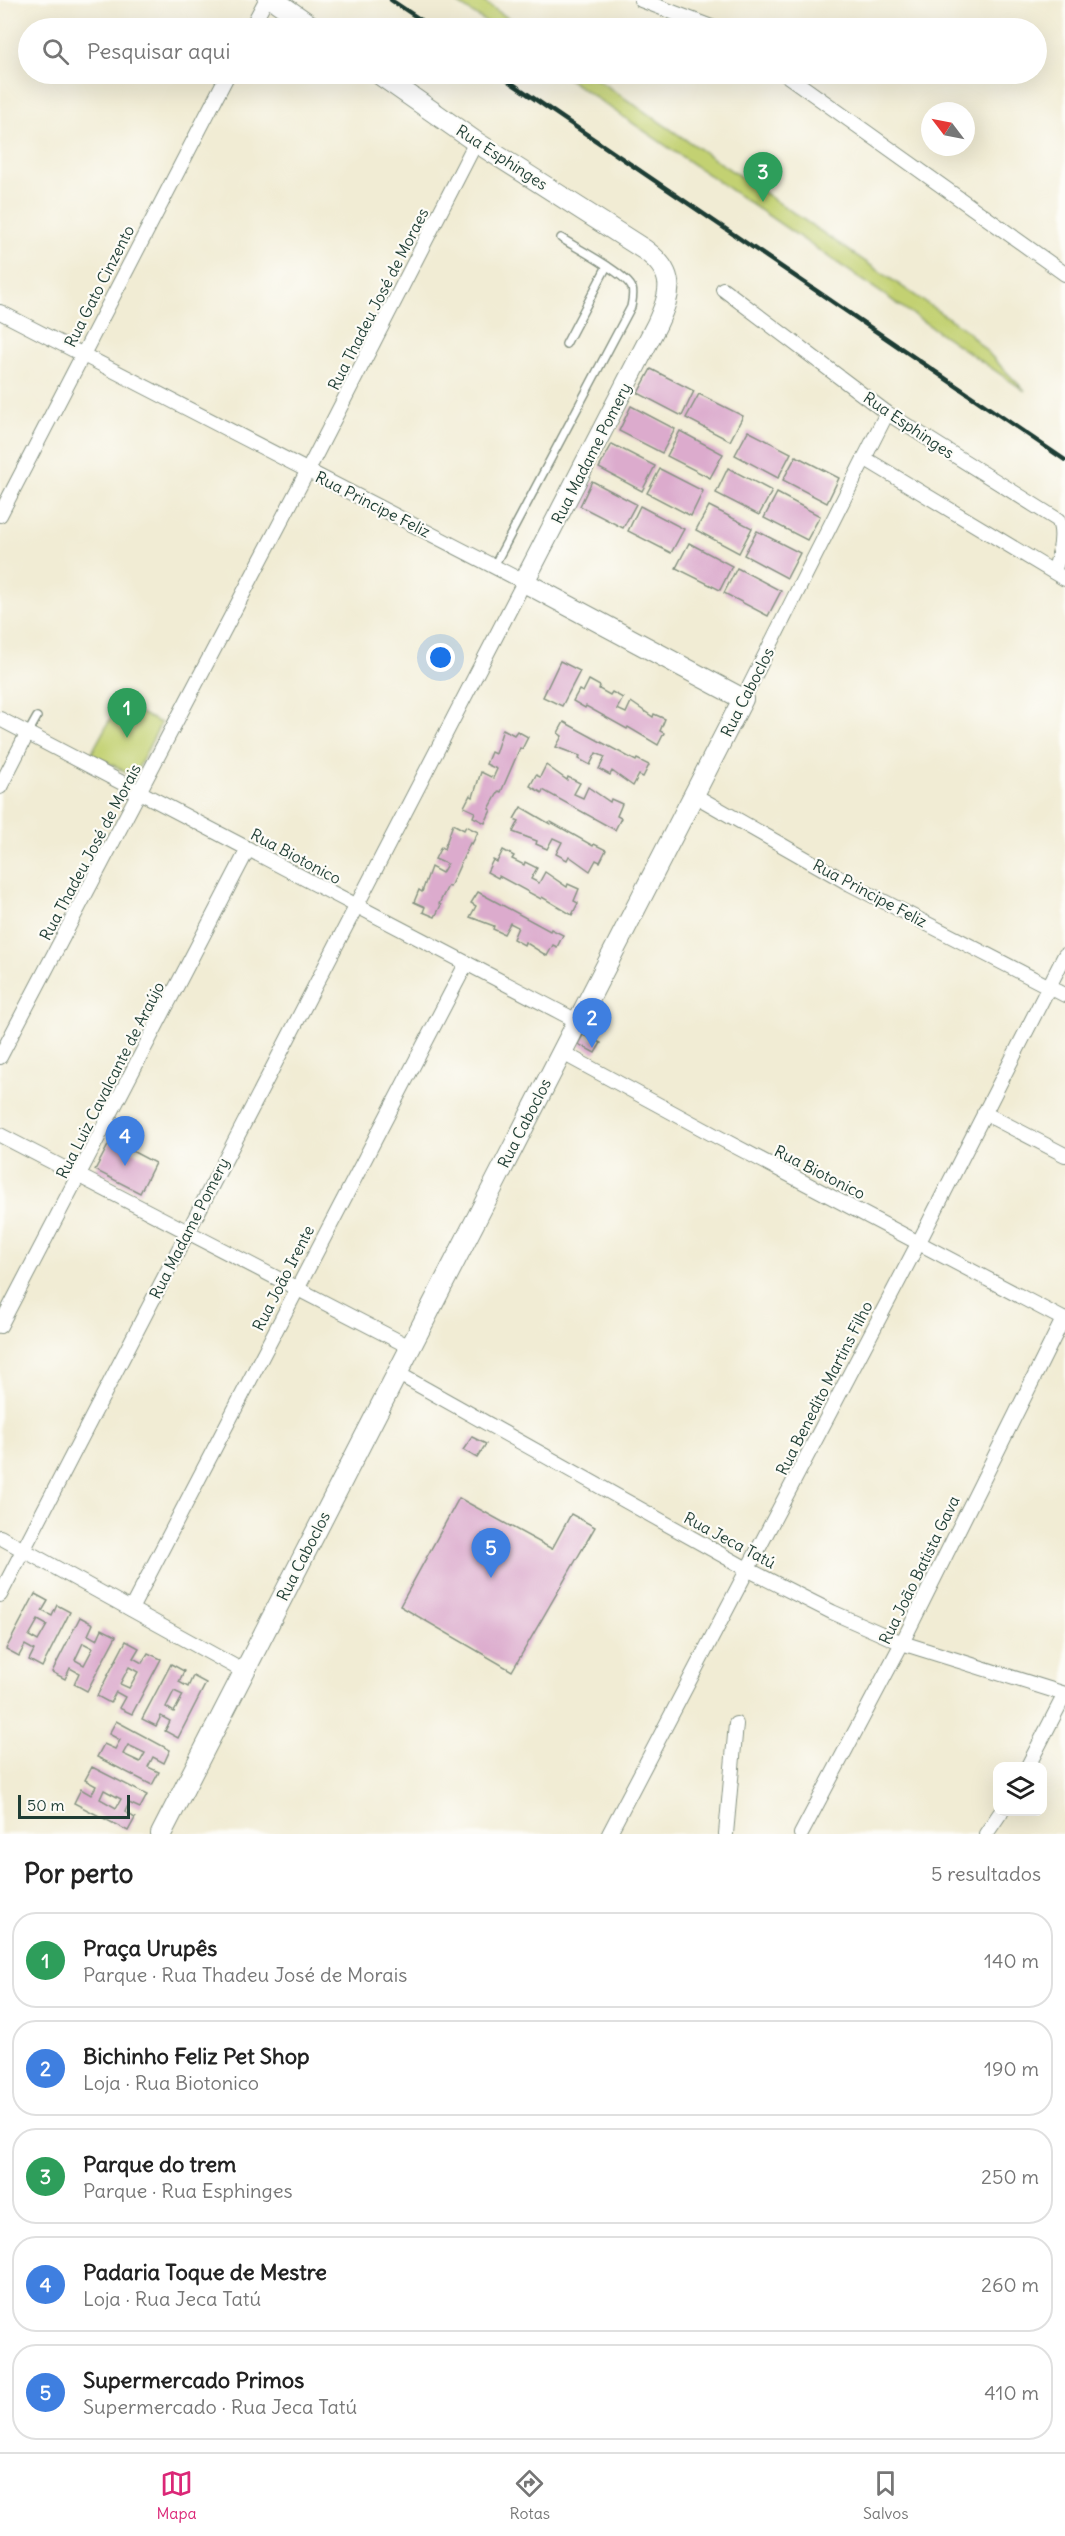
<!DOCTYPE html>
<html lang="pt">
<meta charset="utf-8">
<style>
body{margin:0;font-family:Delius,sans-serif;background:#f2f2f2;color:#222}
.controls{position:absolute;right:18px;bottom:18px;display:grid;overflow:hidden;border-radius:12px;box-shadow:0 6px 24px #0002}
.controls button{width:54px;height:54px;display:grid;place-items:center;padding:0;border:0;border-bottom:2px solid #e0e0e0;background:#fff;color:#222;font:30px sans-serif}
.compass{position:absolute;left:921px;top:102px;width:54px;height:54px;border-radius:50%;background:#fff;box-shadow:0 6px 24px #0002;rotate:302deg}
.scale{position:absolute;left:18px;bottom:15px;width:112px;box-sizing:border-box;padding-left:6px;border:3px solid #1f3d34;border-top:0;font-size:16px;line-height:21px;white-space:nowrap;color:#1f3d34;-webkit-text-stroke:4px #fdfcf7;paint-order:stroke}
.you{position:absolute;left:441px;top:658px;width:21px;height:21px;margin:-15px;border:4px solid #fff;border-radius:50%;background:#1a73e8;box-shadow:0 0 0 9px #1a73e833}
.badge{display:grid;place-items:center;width:39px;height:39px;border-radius:50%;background:#db2777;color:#fff;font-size:20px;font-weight:700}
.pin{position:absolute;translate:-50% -50px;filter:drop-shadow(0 2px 3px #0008)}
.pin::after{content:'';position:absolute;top:32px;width:21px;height:18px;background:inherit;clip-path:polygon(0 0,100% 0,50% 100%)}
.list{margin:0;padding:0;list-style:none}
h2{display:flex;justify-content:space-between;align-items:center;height:78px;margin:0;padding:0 24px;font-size:26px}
h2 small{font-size:20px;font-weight:400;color:#767676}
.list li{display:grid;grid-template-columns:39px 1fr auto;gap:18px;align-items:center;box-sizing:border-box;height:96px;margin:0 12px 12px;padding:0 12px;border:2px solid #e0e0e0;border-radius:24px}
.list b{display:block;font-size:22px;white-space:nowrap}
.list p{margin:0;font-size:20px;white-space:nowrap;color:#767676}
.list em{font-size:20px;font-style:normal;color:#767676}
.icon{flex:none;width:33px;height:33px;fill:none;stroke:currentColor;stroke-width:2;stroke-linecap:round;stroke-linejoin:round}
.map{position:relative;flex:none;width:1065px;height:1834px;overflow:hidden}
.search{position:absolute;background:#fff;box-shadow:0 6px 24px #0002;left:18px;right:18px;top:18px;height:66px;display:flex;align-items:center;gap:15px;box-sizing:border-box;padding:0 21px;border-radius:33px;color:#767676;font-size:22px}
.sheet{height:618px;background:#fff}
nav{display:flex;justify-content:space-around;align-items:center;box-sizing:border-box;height:84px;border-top:2px solid #e0e0e0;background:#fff;font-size:16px;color:#767676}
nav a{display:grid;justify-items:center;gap:3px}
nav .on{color:#db2777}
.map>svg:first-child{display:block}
.green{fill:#c3d172;stroke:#718753;stroke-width:1.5}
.building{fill:#dcabcd;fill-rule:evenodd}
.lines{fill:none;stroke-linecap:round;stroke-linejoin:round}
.lane-casing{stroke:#889484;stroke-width:10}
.street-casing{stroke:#889484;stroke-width:16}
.secondary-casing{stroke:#889484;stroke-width:22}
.lane{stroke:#fff;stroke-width:7}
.street{stroke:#fff;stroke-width:14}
.secondary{stroke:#fff;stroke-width:20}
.rail{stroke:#1f3d34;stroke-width:4.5}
.labels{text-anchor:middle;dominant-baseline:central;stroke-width:4.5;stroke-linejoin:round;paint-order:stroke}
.street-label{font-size:16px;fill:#1f3d34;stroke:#fdfcf7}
</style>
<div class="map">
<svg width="1065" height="1834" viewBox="0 0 1065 1834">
<rect width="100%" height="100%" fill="#fdfcf7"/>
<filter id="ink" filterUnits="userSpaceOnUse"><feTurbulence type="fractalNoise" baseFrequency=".0167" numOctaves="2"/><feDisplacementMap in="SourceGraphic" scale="12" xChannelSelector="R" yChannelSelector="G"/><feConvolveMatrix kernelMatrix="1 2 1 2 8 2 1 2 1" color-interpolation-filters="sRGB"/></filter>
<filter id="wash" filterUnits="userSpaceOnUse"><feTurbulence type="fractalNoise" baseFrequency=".008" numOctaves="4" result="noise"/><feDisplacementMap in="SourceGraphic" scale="24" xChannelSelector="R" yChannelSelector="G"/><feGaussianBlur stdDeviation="1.35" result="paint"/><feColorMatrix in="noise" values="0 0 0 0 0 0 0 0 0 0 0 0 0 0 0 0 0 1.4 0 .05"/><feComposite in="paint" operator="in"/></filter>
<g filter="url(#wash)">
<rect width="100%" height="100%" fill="#f1ecd4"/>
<g class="green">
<path d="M453,0H481L523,28H495Z"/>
<path d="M561,74H589L966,330L1025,391Z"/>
<path d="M119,703L161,723L134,776L91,754Z"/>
</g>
<g id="blocks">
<g class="building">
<path d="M651,369L694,391L682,416L638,393Z"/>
<path d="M699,394L743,416L730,441L686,418Z"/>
<path d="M631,406L675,429L662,453L619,431Z"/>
<path d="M680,431L723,454L710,478L667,456Z"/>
<path d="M748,431L791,453L778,478L735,455Z"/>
<path d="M612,444L655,466L642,491L599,468Z"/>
<path d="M796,456L839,478L827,503L783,480Z"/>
<path d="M728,468L772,491L759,515L716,493Z"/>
<path d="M660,469L703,491L691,516L647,493Z"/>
<path d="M592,481L636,504L623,528L580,506Z"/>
<path d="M777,493L820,516L807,540L764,518Z"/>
<path d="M640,506L684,529L671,553L628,531Z"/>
<path d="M709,506L752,528L739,553L696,530Z"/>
<path d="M757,531L800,553L787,578L744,555Z"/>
<path d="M689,543L732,566L720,590L676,568Z"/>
<path d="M737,568L781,591L768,616L724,593Z"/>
<path d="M560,661L580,671L562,706L543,697Z"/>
<path d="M589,680L600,686L599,689L610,695L612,692L623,698L617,709L626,713L631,702L653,717L654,714L665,719L660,731L664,733L658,745L628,727L627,729L586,706L585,708L573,701L579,690L583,692Z"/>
<path d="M564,722L636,761L637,759L649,765L643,777L639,775L633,786L612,771L610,775L599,769L605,757L596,753L590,765L579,759L580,756L556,747L562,736L558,733Z"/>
<path d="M503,729L514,735L517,731L528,737L522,749L520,748L501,792L499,791L489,809L491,810L485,823L473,817L475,812L464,807L470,795L473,797L481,772L493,778L497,769L486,764L491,752L495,754Z"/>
<path d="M546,765L567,780L568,777L580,783L574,794L583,798L588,787L610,802L611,799L622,804L617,816L621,818L615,830L543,790L542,793L530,786L536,775L540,777Z"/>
<path d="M521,807L550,824L551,822L593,846L594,844L606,850L600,862L596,860L590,871L569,856L567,860L556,854L562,842L553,838L547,849L536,844L537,841L513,832L519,821L514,819Z"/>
<path d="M453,824L464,830L466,826L478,832L472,844L470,843L450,887L448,886L439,904L441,905L435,917L423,912L425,907L414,902L419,890L422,892L431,867L442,873L447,864L435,859L441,847L444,849Z"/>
<path d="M503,850L514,856L512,859L524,865L525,862L537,868L531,879L539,883L545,872L567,887L568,884L579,889L574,901L578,903L572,915L542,897L541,899L499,876L498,878L487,872L493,860L497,862Z"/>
<path d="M478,892L550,931L551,929L563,935L557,947L553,945L547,956L525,942L524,945L513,939L518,927L510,923L504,934L493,929L494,926L470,917L476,906L471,903Z"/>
<path d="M583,1035L601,1043L595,1053L578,1044Z"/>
<path d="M111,1140L155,1163L140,1193L95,1170Z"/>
<path d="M472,1437L486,1444L477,1458L463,1450Z"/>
<path d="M459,1498L552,1549L571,1514L595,1527L512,1671L400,1606Z"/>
<path d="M35,1594L48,1601L42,1611L52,1616L57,1605L70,1612L42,1667L29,1660L34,1650L25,1645L19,1656L6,1649ZM38,1620L47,1625L38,1641L29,1636Z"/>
<path d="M80,1617L93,1624L88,1635L97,1640L102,1629L116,1636L87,1691L74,1684L79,1673L70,1668L65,1679L52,1672ZM83,1643L93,1648L84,1665L75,1660Z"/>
<path d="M126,1641L139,1648L133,1658L142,1663L148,1653L161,1659L132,1714L119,1708L125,1697L116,1692L110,1703L97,1696ZM129,1667L138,1672L129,1688L120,1684Z"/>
<path d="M171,1664L184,1671L179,1682L188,1687L193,1676L206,1683L178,1738L165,1731L170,1721L161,1716L156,1726L142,1719ZM174,1691L183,1695L174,1712L166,1707Z"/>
<path d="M116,1721L170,1750L164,1763L153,1757L148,1767L159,1772L152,1785L97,1757L104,1744L115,1749L120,1740L109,1734ZM128,1745L145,1753L140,1762L123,1754Z"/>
<path d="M92,1767L147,1795L140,1808L129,1803L125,1812L135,1818L128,1831L74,1803L81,1789L91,1795L96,1786L85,1780ZM104,1790L121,1799L116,1808L100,1799Z"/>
</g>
</g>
</g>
<g filter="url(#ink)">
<use href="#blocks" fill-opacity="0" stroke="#889484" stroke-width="1.5"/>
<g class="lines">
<g class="lane-casing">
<g id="lane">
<path d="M566,344L607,266"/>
<path d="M494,566L631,307C632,301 634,294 632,288C627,274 575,247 561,238"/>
<path d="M28,733L37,717"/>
</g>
</g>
<g class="street-casing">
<g id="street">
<path d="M641,0L714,28"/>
<path d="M251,28L266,0"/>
<path d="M785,74L1065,274"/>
<path d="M723,289L887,413L1058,520C1065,533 1059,557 1054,572"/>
<path d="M0,312L524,582L0,1595"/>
<path d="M864,458L1065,579"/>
<path d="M0,515L228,74"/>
<path d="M743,699L887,413"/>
<path d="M0,719L577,1021"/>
<path d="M0,787L27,734"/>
<path d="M694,795L850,884L1065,995"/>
<path d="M561,1052L714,1135L1065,1320"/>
<path d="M0,1057L308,470L476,142"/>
<path d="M984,1113L1065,1155"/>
<path d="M0,1135L410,1347"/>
<path d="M0,1326L248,849"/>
<path d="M397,1373L749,1570L832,1612L902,1643L1065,1694"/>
<path d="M0,1537L243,1671"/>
<path d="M131,1609L466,964"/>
<path d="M1028,1766L1065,1694"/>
<path d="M609,1834L919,1242L1065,955"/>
<path d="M726,1834L736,1724"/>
<path d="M801,1834L902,1643L1063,1319"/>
<path d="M986,1834L1001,1812"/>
</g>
</g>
<g class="secondary-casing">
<g id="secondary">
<path d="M274,0L314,28"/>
<path d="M161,1834L743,699L524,582L657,324C672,292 676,273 645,250L476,142L379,74"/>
</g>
</g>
<use href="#lane" class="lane"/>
<use href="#street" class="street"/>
<use href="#secondary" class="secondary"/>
<g class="rail">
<path d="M391,0L433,28"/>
<path d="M498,74L1065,460"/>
</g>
</g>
</g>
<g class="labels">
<g class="street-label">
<text transform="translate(502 157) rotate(33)">Rua Esphinges</text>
<text transform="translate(99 286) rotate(-63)">Rua Gato Cinzento</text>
<text transform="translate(378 299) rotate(-63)">Rua Thadeu José de Moraes</text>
<text transform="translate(909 425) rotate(34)">Rua Esphinges</text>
<text transform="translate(591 453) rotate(-63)">Rua Madame Pomery</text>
<text transform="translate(373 504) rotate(27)">Rua Principe Feliz</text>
<text transform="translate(747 692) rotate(-63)">Rua Caboclos</text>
<text transform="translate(90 852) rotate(-62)">Rua Thadeu José de Morais</text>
<text transform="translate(296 856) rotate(28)">Rua Biotonico</text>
<text transform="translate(870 893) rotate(28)">Rua Principe Feliz</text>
<text transform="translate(110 1080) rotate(-63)">Rua Luiz Cavalcante de Araújo</text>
<text transform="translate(524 1123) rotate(-63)">Rua Caboclos</text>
<text transform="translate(820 1172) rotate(27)">Rua Biotonico</text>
<text transform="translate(189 1228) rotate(-63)">Rua Madame Pomery</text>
<text transform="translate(283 1278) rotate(-63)">Rua João Irente</text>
<text transform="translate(824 1388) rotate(-63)">Rua Benedito Martins Filho</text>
<text transform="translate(730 1540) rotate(28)">Rua Jeca Tatú</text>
<text transform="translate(303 1556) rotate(-63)">Rua Caboclos</text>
<text transform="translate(919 1570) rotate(-64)">Rua João Batista Gava</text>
</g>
</g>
</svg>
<div class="controls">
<button><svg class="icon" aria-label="layers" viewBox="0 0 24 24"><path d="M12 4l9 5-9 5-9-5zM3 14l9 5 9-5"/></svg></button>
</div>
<svg class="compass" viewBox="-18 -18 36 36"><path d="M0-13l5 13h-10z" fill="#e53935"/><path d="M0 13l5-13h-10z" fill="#767676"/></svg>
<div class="scale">50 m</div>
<div class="you"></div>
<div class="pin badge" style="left:127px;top:738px;background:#2e9e5b">1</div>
<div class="pin badge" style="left:592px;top:1048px;background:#3f7fe0">2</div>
<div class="pin badge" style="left:763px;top:202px;background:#2e9e5b">3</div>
<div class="pin badge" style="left:125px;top:1166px;background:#3f7fe0">4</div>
<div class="pin badge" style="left:491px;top:1578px;background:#3f7fe0">5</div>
<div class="search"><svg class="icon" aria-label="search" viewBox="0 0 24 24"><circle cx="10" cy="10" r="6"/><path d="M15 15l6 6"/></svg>Pesquisar aqui</div>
</div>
<section class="sheet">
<h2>Por perto<small>5 resultados</small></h2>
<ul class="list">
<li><span class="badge" style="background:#2e9e5b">1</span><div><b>Praça Urupês</b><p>Parque · Rua Thadeu José de Morais</p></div><em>140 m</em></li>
<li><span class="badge" style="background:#3f7fe0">2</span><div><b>Bichinho Feliz Pet Shop</b><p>Loja · Rua Biotonico</p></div><em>190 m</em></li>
<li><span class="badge" style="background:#2e9e5b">3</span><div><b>Parque do trem</b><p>Parque · Rua Esphinges</p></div><em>250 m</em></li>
<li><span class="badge" style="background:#3f7fe0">4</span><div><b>Padaria Toque de Mestre</b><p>Loja · Rua Jeca Tatú</p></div><em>260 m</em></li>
<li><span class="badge" style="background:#3f7fe0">5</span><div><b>Supermercado Primos</b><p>Supermercado · Rua Jeca Tatú</p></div><em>410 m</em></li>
</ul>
</section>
<nav>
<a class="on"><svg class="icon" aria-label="map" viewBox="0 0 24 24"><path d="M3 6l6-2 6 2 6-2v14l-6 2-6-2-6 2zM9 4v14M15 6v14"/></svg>Mapa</a>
<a><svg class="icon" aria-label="directions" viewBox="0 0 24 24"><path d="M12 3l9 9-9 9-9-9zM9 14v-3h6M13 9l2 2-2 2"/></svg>Rotas</a>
<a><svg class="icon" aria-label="saved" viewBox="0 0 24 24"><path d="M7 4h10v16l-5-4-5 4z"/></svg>Salvos</a>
</nav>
